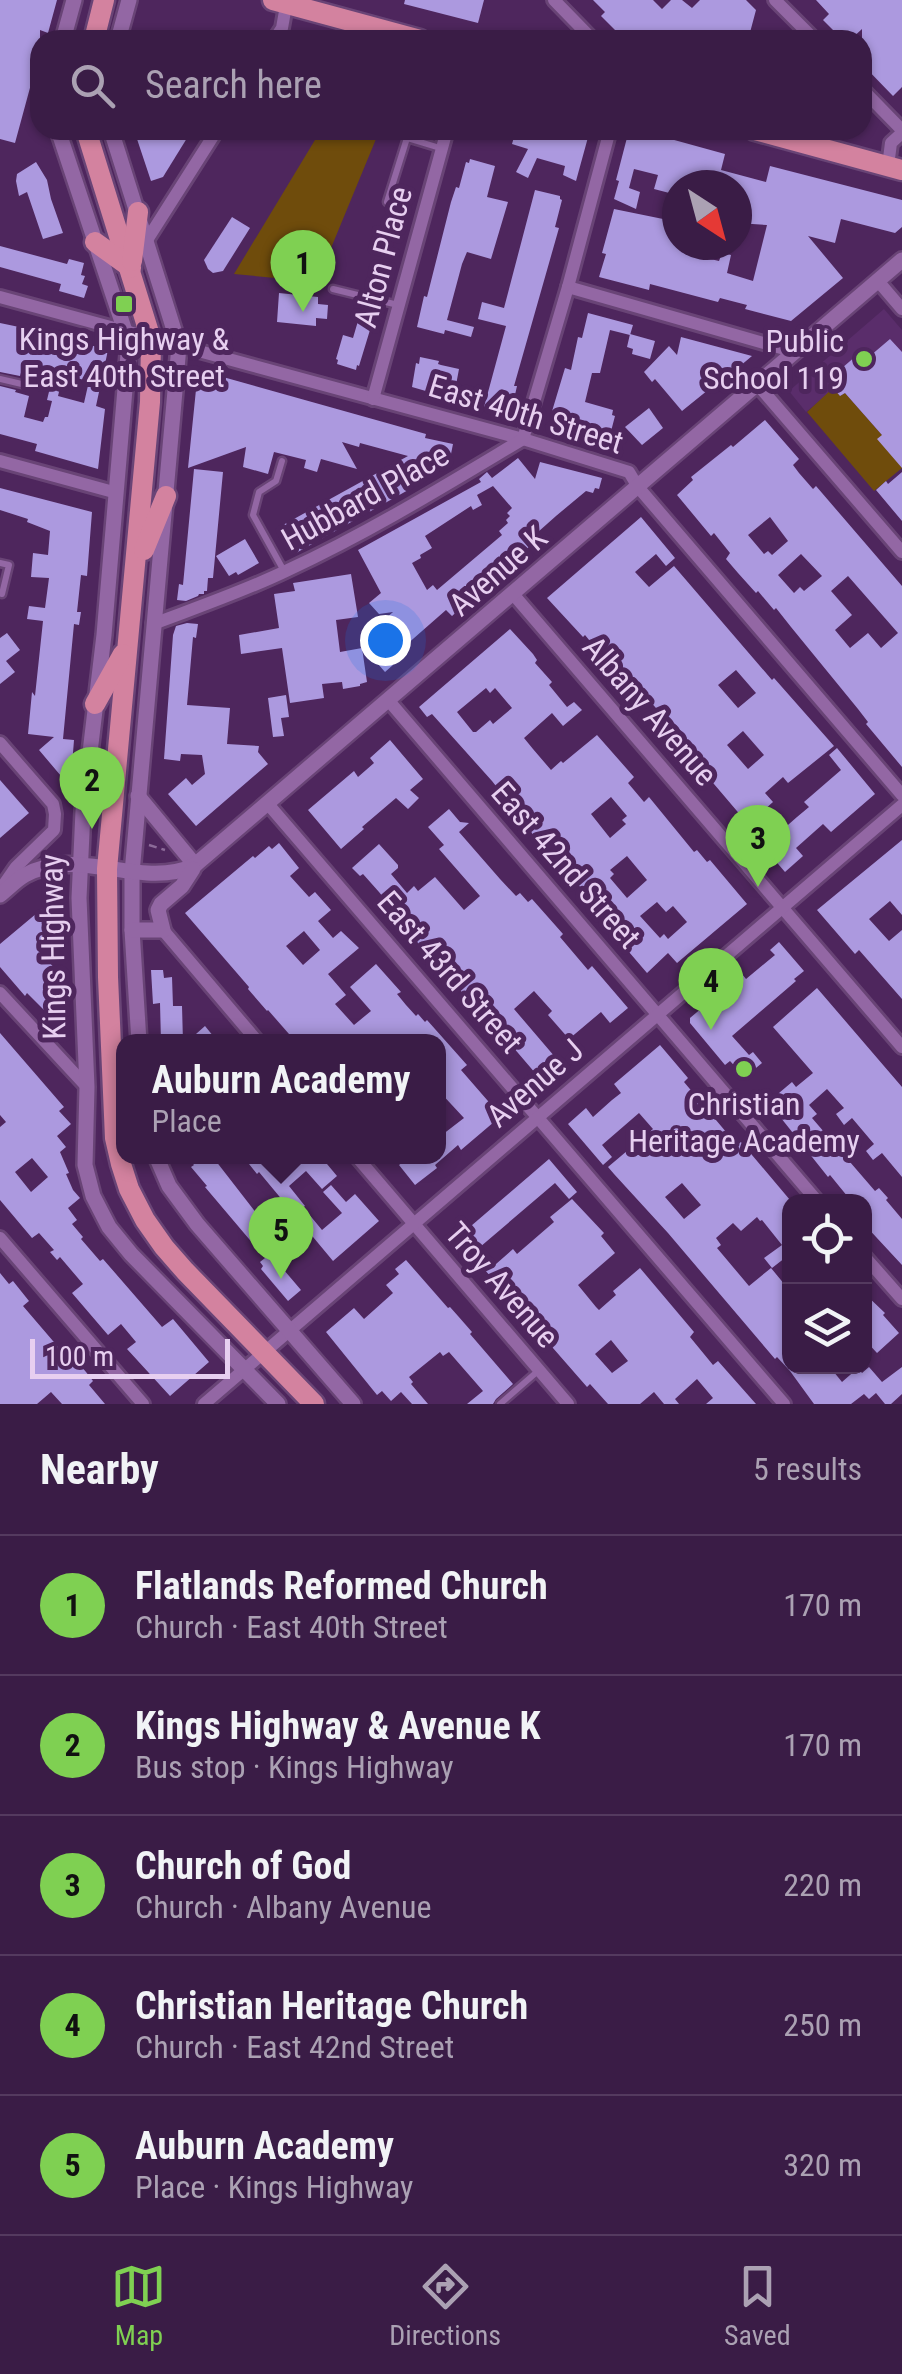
<!DOCTYPE html>
<meta charset="utf-8">
<style>
body{margin:0;font-family:"Roboto Condensed",sans-serif;background:#452951;color:#f1f3f6}
.controls{position:absolute;right:30px;bottom:30px;display:grid;overflow:hidden;border-radius:20px;box-shadow:0 2px 8px #0004}
.controls button{width:90px;height:90px;display:grid;place-items:center;padding:0;border:0;border-bottom:2px solid #543a5f;background:#3a1c46;color:#f1f3f6;font:50px sans-serif}
.compass{position:absolute;left:662px;top:170px;width:90px;height:90px;border-radius:50%;background:#3a1c46;box-shadow:0 2px 8px #0004;rotate:144deg}
.scale{position:absolute;left:30px;bottom:25px;width:200px;box-sizing:border-box;padding-left:10px;border:5px solid #e7cff0;border-top:0;font-size:28px;line-height:35px;white-space:nowrap;color:#e7cff0;-webkit-text-stroke:8px #4e265d;paint-order:stroke}
.you{position:absolute;left:385px;top:640px;width:35px;height:35px;margin:-25px;border:8px solid #fff;border-radius:50%;background:#1a73e8;box-shadow:0 0 0 15px #1a73e833}
.badge{display:grid;place-items:center;width:65px;height:65px;border-radius:50%;background:#7fd052;color:#111;font-size:32px;font-weight:700}
.pin{position:absolute;translate:-50% -82px;filter:drop-shadow(0 2px 5px #0008)}
.pin::after{content:'';position:absolute;top:52px;width:35px;height:30px;background:inherit;clip-path:polygon(0 0,100% 0,50% 100%)}
.popup{position:absolute;left:116px;top:1034px;width:330px;height:130px;box-sizing:border-box;display:grid;place-content:center;border-radius:20px;background:#3a1c46;filter:drop-shadow(0 2px 8px #0005);font-size:32px;white-space:nowrap;color:#aba1b3}
.popup b{font-size:38px;color:#f1f3f6}
.popup::after{content:'';position:absolute;left:50%;top:100%;margin-left:-20px;border:20px solid transparent;border-top-color:#3a1c46}
.list{margin:0;padding:0;list-style:none}
h2{display:flex;justify-content:space-between;align-items:center;height:130px;margin:0;padding:0 40px;font-size:42px}
h2 small{font-size:32px;font-weight:400;color:#aba1b3}
.list li{display:grid;grid-template-columns:65px 1fr auto;gap:30px;align-items:center;box-sizing:border-box;height:140px;padding:0 40px;border-top:2px solid #543a5f}
.list b{display:block;font-size:38px;white-space:nowrap}
.list p{margin:0;font-size:32px;white-space:nowrap;color:#aba1b3}
.list em{font-size:32px;font-style:normal;color:#aba1b3}
.icon{flex:none;width:55px;height:55px;fill:none;stroke:currentColor;stroke-width:2;stroke-linecap:round;stroke-linejoin:round}
.map{position:relative;flex:none;width:902px;height:1404px;overflow:hidden}
.search{position:absolute;background:#3a1c46;box-shadow:0 2px 8px #0004;left:30px;right:30px;top:30px;height:110px;display:flex;align-items:center;gap:25px;box-sizing:border-box;padding:0 35px;border-radius:30px;color:#aba1b3;font-size:38px}
.sheet{height:830px;background:#3a1c46}
nav{display:flex;justify-content:space-around;align-items:center;box-sizing:border-box;height:140px;border-top:2px solid #543a5f;background:#3a1c46;font-size:28px;color:#aba1b3}
nav a{display:grid;justify-items:center;gap:5px}
nav .on{color:#7fd052}
.map>svg:first-child{display:block}
.built{fill:#5a2d6b}
.green{fill:#6f4c0c}
.building{fill:#ac99df;fill-rule:evenodd}
.lines{fill:none;stroke-linecap:round;stroke-linejoin:round}
.service-casing{stroke:#694476;stroke-width:11}
.minor-casing{stroke:#694476;stroke-width:18}
.tertiary-casing{stroke:#694476;stroke-width:20}
.primary-casing{stroke:#694476;stroke-width:25}
.path{stroke:#8c6b99;stroke-width:2.5;stroke-dasharray:8 5;stroke-linecap:butt}
.service{stroke:#9367a4;stroke-width:6}
.minor{stroke:#9367a4;stroke-width:12}
.tertiary{stroke:#9367a4;stroke-width:15}
.primary{stroke:#d3829f;stroke-width:20}
.poi-dot{fill:#7fd052;stroke:#4e265d;stroke-width:4}
.labels{text-anchor:middle;dominant-baseline:central;stroke-width:10;stroke-linejoin:round;paint-order:stroke}
.street-label{font-size:32px;fill:#e7cff0;stroke:#4e265d}
.poi-label{font-size:32px;fill:#e7cff0;stroke:#4e265d}
</style>
<div class="map">
<svg width="902" height="1404" viewBox="0 0 902 1404">
<rect width="100%" height="100%" fill="#4e265d"/>
<path class="built" d="M884,309L902,330V466L834,389L806,412L789,391Z"/>
<g class="green">
<path d="M321,130H344L376,139L317,282L234,274Z"/>
<path d="M833,388L840,396L845,393L882,435L902,468L874,491L807,412Z"/>
</g>
<g class="building">
<path d="M0,0H57L48,33L40,30V51L15,143L0,139Z"/>
<path d="M405,0H484L478,23L404,4Z"/>
<path d="M593,0H653L662,9L671,0H682L692,8L700,0H746L756,10L748,40H625L601,16L605,12Z"/>
<path d="M816,0H902V87L893,96L862,64V29L850,40H843L823,20L829,14Z"/>
<path d="M134,130H192L163,177L151,181Z"/>
<path d="M516,130H590L576,181L563,175L565,166L537,158L528,178L516,172L528,149L512,144Z"/>
<path d="M629,130H638L725,154L721,170L766,182L770,166L902,200V227L895,233L841,219L835,243L808,236L843,278L791,321L745,309L747,305L720,298L718,302L650,284L649,290L599,277L606,254L602,253L614,209L668,220L674,200H677V231L674,245H683L681,252L719,261L722,253L731,255L727,273L753,281L767,225L737,223V185H695L681,181L680,185H677V195L654,189L658,175L634,169L629,188L640,192L636,209L614,199L619,181L616,180Z"/>
<path d="M470,159L495,166L487,197L508,202L491,259L467,252L462,264L447,320L474,327L471,337L445,330L444,334L417,327L424,296L427,297L451,202L456,187L459,188L466,162L469,163Z"/>
<path d="M36,162L47,180L51,199L63,233L43,239L27,192L19,196L16,181L17,174Z"/>
<path d="M535,190L560,196V199L562,200L555,227L559,228L514,386H517L510,417L498,414L499,411L484,407L506,326L478,319L482,302L504,308Z"/>
<path d="M232,217L250,228L223,271L213,273L208,269L204,260Z"/>
<path d="M0,246L67,264L69,259L84,263L81,275L85,276L82,284L88,286L84,298L59,291L61,284L0,267Z"/>
<path d="M279,293L318,297V304L328,305L327,319L316,318V326L277,322Z"/>
<path d="M363,304L377,307L359,366L357,365L356,370L337,364L338,360L336,359L343,335L353,338Z"/>
<path d="M588,313L633,325L630,335L610,330L600,373H592L585,402L613,410L612,415L615,416L609,439L562,427L564,422L550,418L565,368L571,370L578,337L582,338Z"/>
<path d="M0,323L43,332L108,350L96,406L105,409L98,469L35,451L37,444L0,434V386L16,390L15,392L29,396L24,417L43,422L45,417H48L52,401L47,400L54,371L24,362L20,376L0,372ZM63,375L89,381L84,403L58,396Z"/>
<path d="M630,334L655,341L650,359L632,354L633,349L627,347Z"/>
<path d="M681,337L752,356L709,392L708,390L682,411L655,379L652,382L644,372L669,346L677,355Z"/>
<path d="M890,339L902,352V468L877,439L882,435L845,393L840,396L827,381L864,349L870,356Z"/>
<path d="M420,357L439,361L438,364L441,365L459,369L456,385L470,388L467,403L412,387L416,363L419,364Z"/>
<path d="M198,370L426,434L425,438L453,444L450,459L432,455L429,475L407,471L413,482L408,485L410,489L296,553L284,532L286,530L283,525L408,456L360,443L359,447L342,442L357,469L321,459L317,472L304,468L306,460L274,452L268,474L243,467L246,447L188,468Z"/>
<path d="M649,408L663,428L642,445L625,427Z"/>
<path d="M765,420L799,459L793,465L799,473L813,489L816,486L902,586V767L866,724L868,722L858,709L791,627L776,608L774,610L758,591L756,593L738,573L726,559L730,553L714,533L711,536L677,495L693,480L691,477L731,445L733,447ZM770,517L788,541L772,555L768,551L764,554L748,535ZM801,554L822,576L804,591L800,587L794,593L778,575ZM848,576L898,633L881,648L868,633L850,648L835,630L852,615L831,591Z"/>
<path d="M518,458L535,479L540,462L602,478L599,489L595,488L593,493L586,491L556,516L538,532L541,536L452,616L446,610L389,660L393,665L385,672L364,648L381,646L372,636L377,632L374,629L393,612L379,614L369,603L381,593L358,550L481,482L479,479L487,472L492,478ZM493,486L512,508L507,513L510,516L506,520L508,523L499,531L502,535L437,590L433,585L427,590L412,563L421,558L420,555L432,548L425,536L471,506L473,510L482,505L477,495Z"/>
<path d="M194,469L223,472L213,578H208L207,591H204V594H199L198,596L186,601L177,600L179,584L183,585Z"/>
<path d="M902,472V521L876,490L886,481L888,484Z"/>
<path d="M0,488L92,512L87,576L81,575L77,612H81L79,625L74,624L63,739L74,740L72,766L61,776L39,750L54,737L28,734L32,692L35,696L43,621L27,619L29,606L45,608L49,578L31,577L33,553L48,555L50,531L27,522L28,519L0,510Z"/>
<path d="M641,517L675,558L666,566L656,554L635,572L649,587L674,566L772,680L774,678L834,746L788,783L783,777L765,793L773,802L748,824L674,737L681,731L666,714L663,716L641,691L635,696L585,635L583,637L547,598ZM736,670L756,693L738,708L718,685ZM743,731L764,755L748,769L727,745Z"/>
<path d="M245,539L259,563L238,575L236,572L229,576L216,556Z"/>
<path d="M351,574L358,617L336,620L340,652L362,648L367,682L360,684V686L343,689L342,682L322,684L324,698L290,703L282,648L241,654L239,635L279,628L274,594L295,591L293,583Z"/>
<path d="M187,623L198,624L196,638L193,637L187,705L230,708L227,744L259,746L258,752L268,764L196,826L168,794L186,778L192,785L205,774L202,755L181,754L180,761L164,759L173,635L176,626Z"/>
<path d="M510,629L533,654L537,660L535,663L552,682L549,685L567,707L574,702L582,710L563,726L552,713L524,738L533,749L551,770L561,761L563,763L597,735L634,777L628,783L644,802L649,797L694,852L697,850L707,862L710,860L747,904L677,963L668,953L647,973L617,938L621,935L583,890L500,798L503,795L492,781L432,714L427,717L419,707ZM486,688L490,693L495,688L512,708L493,724L490,720L476,732H473L457,712ZM611,797L627,816L622,820L626,824L610,838L591,814ZM627,856L647,880L627,898L610,878L614,874L610,870ZM657,902L666,912L673,906L687,922L668,939L664,934L660,938L640,916Z"/>
<path d="M7,633L20,650L6,661L15,672L0,684V638Z"/>
<path d="M286,695L289,717L281,718L284,736L273,737L268,698Z"/>
<path d="M390,740L423,779L410,790L419,798L408,809L396,798L362,827L364,829L341,849L308,810L354,771L358,777L374,763L370,758Z"/>
<path d="M837,748L875,794L831,832L823,824L796,848L803,856L785,872L747,828L756,820L772,839L797,817L809,807L804,802L841,770L829,755Z"/>
<path d="M0,780L29,813L0,838Z"/>
<path d="M449,809L460,822L469,823L459,832L500,879L516,896L520,893L528,902L532,899L563,934L560,937L588,970L592,966L628,1008L610,1023L601,1012L569,1039L548,1015L552,1011L534,991L514,1009L561,1064L542,1081L501,1033L497,1037L488,1027L491,1025L478,1010L388,910L391,907L379,892L363,874L360,876L352,868L379,844L398,865V868L391,874L407,893L414,886L418,891L435,877L464,910L480,896L439,849L444,845L428,827Z"/>
<path d="M902,840V915L890,901L869,919L889,941L902,930V999L859,950L855,954L817,910Z"/>
<path d="M279,843L299,868L290,876L309,897L315,892L331,910L318,921L333,938L341,931L359,948L328,974L346,995L335,1004L354,1025L371,1011L350,987L376,964L401,992L397,994L406,1005L416,1016L418,1014L425,1022L427,1020L467,1065L461,1070L501,1116L461,1150L458,1145L435,1165L437,1168L415,1185L399,1165L410,1156H438V1138L464,1118L438,1090V1042H296L268,1010L267,1011L248,989L249,987L185,913L253,856L255,858L269,846L272,849ZM304,931L320,950L303,965L286,946Z"/>
<path d="M43,908L58,925L55,928L58,931L38,950L58,972L54,975L63,985L54,993L66,1008L53,1019L27,993L25,996L0,967V944Z"/>
<path d="M779,942L804,971L794,979L796,981L732,1036L749,1055L753,1052L762,1063L745,1077L730,1061L725,1065L690,1023V1018L742,974L746,979L775,955L770,950Z"/>
<path d="M151,970H163L164,978L172,977L173,1006H182L183,1042H161L160,1003L153,1004Z"/>
<path d="M817,988L902,1087V1177L882,1153L873,1160L866,1151L874,1144L852,1118L844,1125L836,1114L844,1108L827,1089L809,1105L817,1114L812,1118L875,1191L879,1188L888,1198L886,1200L902,1219V1265L864,1224V1202H852L830,1175L828,1177L777,1113L775,1115L766,1104L792,1082L796,1087L813,1073L773,1027Z"/>
<path d="M205,1026L218,1042H187Z"/>
<path d="M0,1033L64,1107L59,1111L71,1124L57,1136L66,1147L60,1152L69,1173L66,1174L73,1190L80,1198L68,1208L77,1220L72,1224L83,1237L81,1239L100,1261L103,1259L162,1327L173,1319L209,1362L170,1396L127,1349L136,1342L121,1324L108,1335L72,1293L83,1284L60,1257L57,1260L50,1252L54,1250L39,1233L32,1238L0,1200V1127L6,1122L0,1115ZM32,1158L48,1177L31,1192L15,1172Z"/>
<path d="M660,1045L688,1078L684,1082L737,1145L741,1142L790,1200V1254L772,1268L764,1258L782,1245L762,1220L760,1221L757,1217L741,1231L733,1223L716,1238L721,1245L717,1248L749,1286L771,1268L790,1291V1366H829L842,1382L858,1368L862,1373L869,1367L882,1382L902,1367V1394L891,1404H885L876,1393L869,1399L864,1394L851,1404H814L790,1371L777,1357L775,1359L668,1233L614,1174L608,1167L653,1129L639,1113L602,1145L612,1157L603,1165L568,1124L586,1108L593,1117L612,1100L621,1093L614,1084ZM682,1183L701,1205L684,1219L665,1197Z"/>
<path d="M187,1156H212L288,1254L278,1263L301,1290L288,1301L261,1269L263,1266L260,1262L265,1258L205,1187L207,1186L191,1167L194,1165Z"/>
<path d="M259,1156H321L327,1164L337,1176L322,1189L306,1171L289,1186L305,1206L303,1207L322,1230L342,1213L323,1192L331,1185L346,1202L355,1194L379,1221L333,1261L259,1172L257,1174L249,1164Z"/>
<path d="M549,1159L577,1192L569,1199L555,1183L480,1247L496,1264L513,1249L517,1254L554,1222L550,1217L572,1199L604,1233L601,1236L615,1253L578,1285L596,1307L599,1310L616,1295L613,1291L640,1268L694,1332L690,1337L713,1365L718,1361L756,1404H706L713,1398L697,1379L675,1399L679,1404H664L654,1392L640,1404H608L590,1384L587,1387L457,1238ZM611,1340L628,1361L612,1373L595,1354Z"/>
<path d="M406,1260L448,1308L450,1307L458,1316L472,1332L470,1334L513,1384L496,1399L493,1404H467L483,1391L449,1352L443,1356L440,1352L409,1377L413,1382L411,1384L428,1404H412L401,1392L391,1401L382,1391L377,1395L326,1332L354,1308L364,1319L393,1293L386,1285L399,1274L395,1269Z"/>
<path d="M0,1273L9,1284L13,1281L29,1301L23,1306L65,1355L69,1352L86,1372L93,1381L89,1385L105,1404H62L51,1392L37,1404H0Z"/>
<path d="M864,1293L885,1313L883,1315L899,1333L877,1353L864,1339Z"/>
</g>
<g class="lines">
<g class="service-casing">
<g id="service">
<path d="M387,202L407,138L440,148"/>
<path d="M333,289L398,305"/>
<path d="M0,379L26,385"/>
<path d="M282,461L276,481L259,492L253,515L284,571"/>
<path d="M0,563L9,565L2,594"/>
<path d="M500,1404L538,1371"/>
</g>
</g>
<g class="minor-casing">
<g id="minor">
<path d="M554,0L593,40"/>
<path d="M775,0L815,40"/>
<path d="M274,40L282,28L287,0"/>
<path d="M862,89L902,130"/>
<path d="M888,166L891,143L902,133"/>
<path d="M147,240L217,130"/>
<path d="M878,281L902,309"/>
<path d="M568,287L795,352"/>
<path d="M0,297L523,439L629,472L638,487L902,795"/>
<path d="M757,384L902,552"/>
<path d="M373,399L447,130"/>
<path d="M0,461L117,493"/>
<path d="M513,594L902,1047"/>
<path d="M153,624C198,607 245,591 288,570C370,532 446,485 523,439L568,287L610,130"/>
<path d="M389,701L818,1202"/>
<path d="M0,743L53,804L55,814L54,830L16,867L0,890"/>
<path d="M268,804L784,1404"/>
<path d="M163,930L258,1042"/>
<path d="M0,993L87,1087"/>
<path d="M356,1156L568,1404"/>
<path d="M0,1238L143,1404"/>
<path d="M864,1256L902,1299"/>
<path d="M204,1404L902,805"/>
</g>
</g>
<g class="tertiary-casing">
<g id="tertiary">
<path d="M63,40L74,0"/>
<path d="M118,40L129,0"/>
<path d="M58,130L125,331L128,354L104,635L83,811L79,898L87,1087L85,1165L93,1196L109,1227L131,1254L278,1404"/>
<path d="M111,130L179,346L132,873V930L139,1042"/>
<path d="M138,796L195,865"/>
<path d="M0,895C8,889 16,880 25,875C79,845 142,891 195,865L902,260"/>
<path d="M132,930H163L158,910L161,904L182,886L193,869"/>
<path d="M156,1156L169,1186L197,1224L353,1404"/>
</g>
</g>
<g class="primary-casing">
<g id="primary">
<path d="M273,0L420,40"/>
<path d="M94,40L104,0"/>
<path d="M86,130L151,339L150,402L107,869L108,977L115,1138L121,1164L129,1189L145,1220L164,1247L185,1271L314,1404"/>
<path d="M755,130L902,170"/>
<path d="M95,242L131,268"/>
<path d="M132,261L138,212"/>
<path d="M144,550L166,496"/>
<path d="M95,704L123,654"/>
</g>
</g>
<path class="path" d="M149,845L165,850"/>
<use href="#service" class="service"/>
<use href="#minor" class="minor"/>
<use href="#tertiary" class="tertiary"/>
<use href="#primary" class="primary"/>
</g>
<g class="poi-dot">
<rect x="114" y="294" width="20" height="20" rx="5"/>
<circle cx="864" cy="359" r="10"/>
<circle cx="744" cy="1069" r="10"/>
</g>
<g class="labels">
<g class="street-label">
<text transform="translate(383 257) rotate(-75)">Alton Place</text>
<text transform="translate(526 414) rotate(17)">East 40th Street</text>
<text transform="translate(365 497) rotate(-29)">Hubbard Place</text>
<text transform="translate(498 571) rotate(-41)">Avenue K</text>
<text transform="translate(650 711) rotate(49)">Albany Avenue</text>
<text transform="translate(566 865) rotate(49)">East 42nd Street</text>
<text transform="translate(53 947) rotate(-91)">Kings Highway</text>
<text transform="translate(450 972) rotate(49)">East 43rd Street</text>
<text transform="translate(535 1083) rotate(-41)">Avenue J</text>
<text transform="translate(502 1285) rotate(49)">Troy Avenue</text>
</g>
<g class="poi-label">
<text x="124" y="339">Kings Highway &amp;<tspan x="124" dy="37">East 40th Street</tspan></text>
<text x="844" y="341" text-anchor="end">Public<tspan x="844" dy="37">School 119</tspan></text>
<text x="744" y="1104">Christian<tspan x="744" dy="37">Heritage Academy</tspan></text>
</g>
</g>
</svg>
<div class="controls">
<button><svg class="icon" aria-label="locate" viewBox="0 0 24 24"><circle cx="12" cy="12" r="6"/><path d="M12 2v4M12 18v4M2 12h4M18 12h4"/></svg></button>
<button><svg class="icon" aria-label="layers" viewBox="0 0 24 24"><path d="M12 4l9 5-9 5-9-5zM3 14l9 5 9-5"/></svg></button>
</div>
<svg class="compass" viewBox="-18 -18 36 36"><path d="M0-13l5 13h-10z" fill="#e53935"/><path d="M0 13l5-13h-10z" fill="#aba1b3"/></svg>
<div class="scale">100 m</div>
<div class="you"></div>
<div class="pin badge" style="left:303px;top:312px">1</div>
<div class="pin badge" style="left:92px;top:829px">2</div>
<div class="pin badge" style="left:758px;top:887px">3</div>
<div class="pin badge" style="left:711px;top:1030px">4</div>
<div class="pin badge" style="left:281px;top:1279px">5</div>
<div class="popup"><b>Auburn Academy</b>Place</div>
<div class="search"><svg class="icon" aria-label="search" viewBox="0 0 24 24"><circle cx="10" cy="10" r="6"/><path d="M15 15l6 6"/></svg>Search here</div>
</div>
<section class="sheet">
<h2>Nearby<small>5 results</small></h2>
<ul class="list">
<li><span class="badge">1</span><div><b>Flatlands Reformed Church</b><p>Church · East 40th Street</p></div><em>170 m</em></li>
<li><span class="badge">2</span><div><b>Kings Highway &amp; Avenue K</b><p>Bus stop · Kings Highway</p></div><em>170 m</em></li>
<li><span class="badge">3</span><div><b>Church of God</b><p>Church · Albany Avenue</p></div><em>220 m</em></li>
<li><span class="badge">4</span><div><b>Christian Heritage Church</b><p>Church · East 42nd Street</p></div><em>250 m</em></li>
<li><span class="badge">5</span><div><b>Auburn Academy</b><p>Place · Kings Highway</p></div><em>320 m</em></li>
</ul>
</section>
<nav>
<a class="on"><svg class="icon" aria-label="map" viewBox="0 0 24 24"><path d="M3 6l6-2 6 2 6-2v14l-6 2-6-2-6 2zM9 4v14M15 6v14"/></svg>Map</a>
<a><svg class="icon" aria-label="directions" viewBox="0 0 24 24"><path d="M12 3l9 9-9 9-9-9zM9 14v-3h6M13 9l2 2-2 2"/></svg>Directions</a>
<a><svg class="icon" aria-label="saved" viewBox="0 0 24 24"><path d="M7 4h10v16l-5-4-5 4z"/></svg>Saved</a>
</nav>
